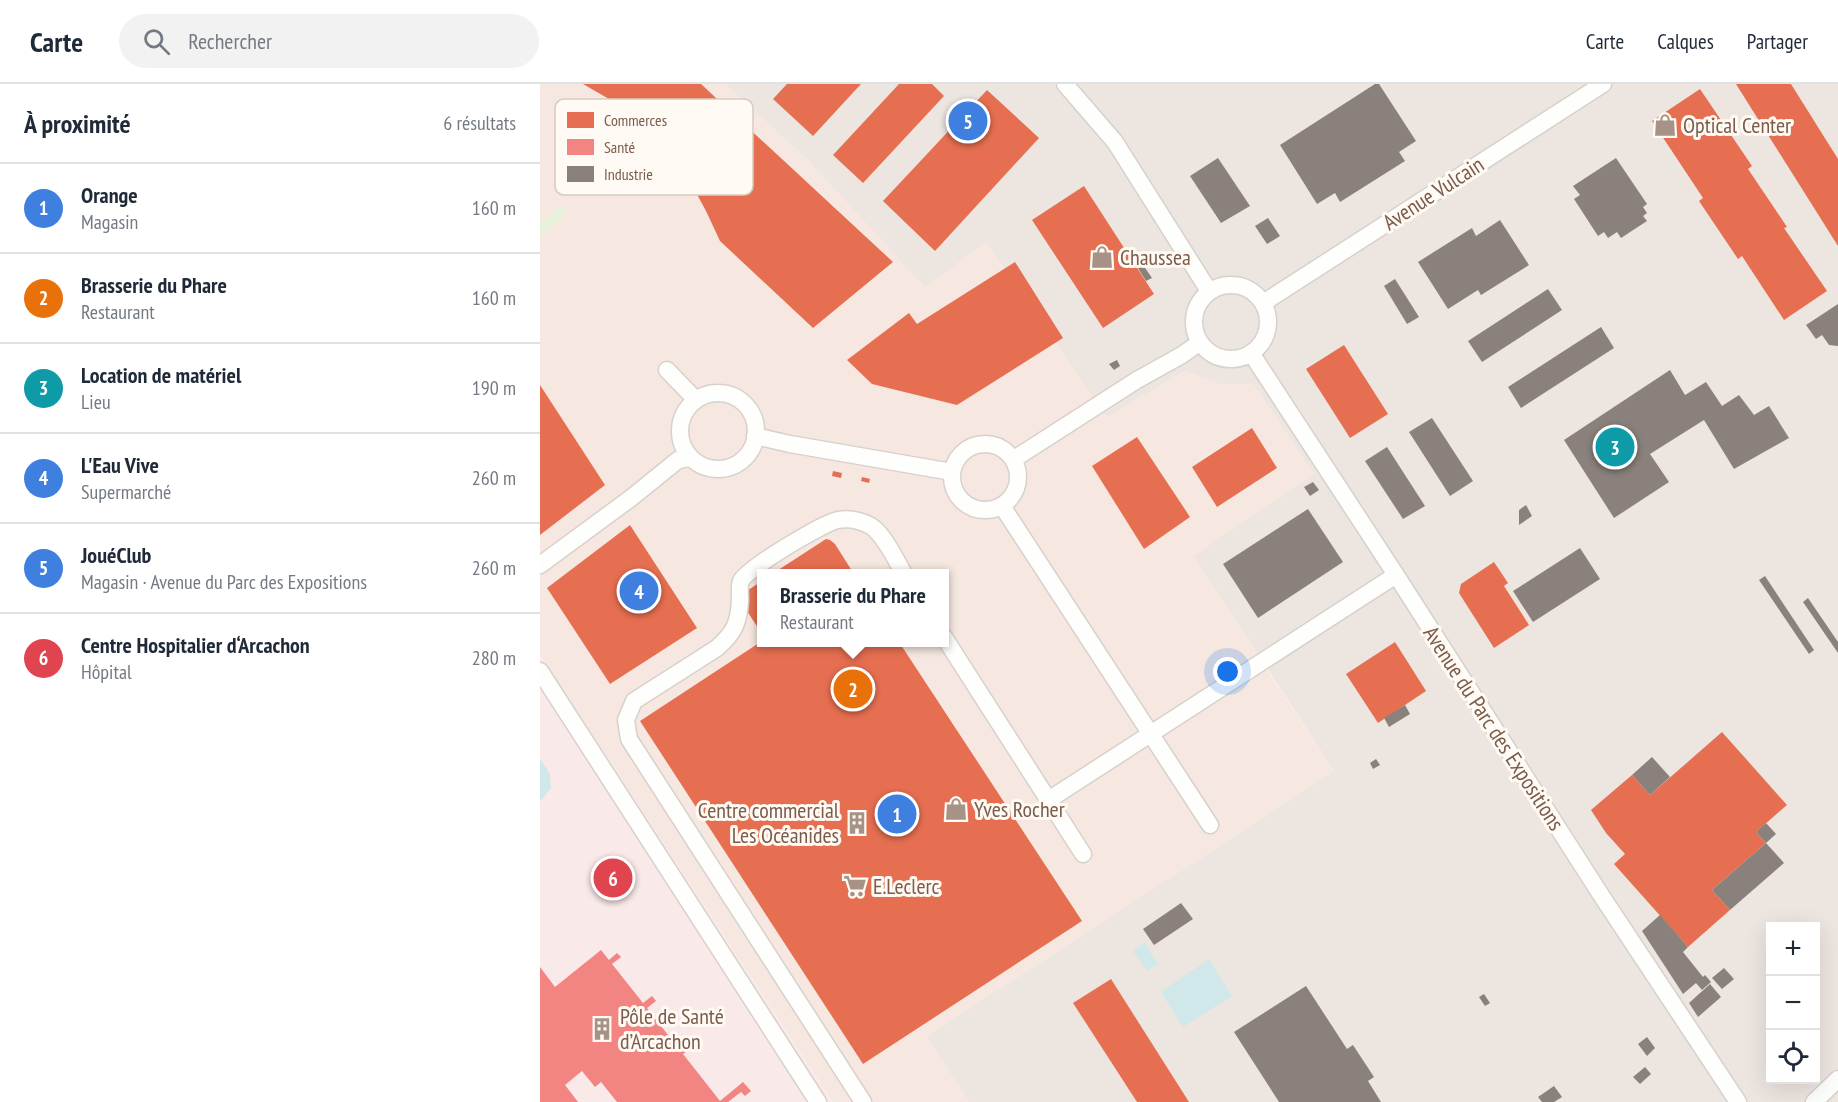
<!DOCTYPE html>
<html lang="fr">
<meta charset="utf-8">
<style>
body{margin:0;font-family:"PT Sans Narrow",sans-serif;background:#f2f2f3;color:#1f2937}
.controls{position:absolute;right:18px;bottom:18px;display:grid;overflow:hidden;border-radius:0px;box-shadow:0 6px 24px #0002}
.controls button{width:54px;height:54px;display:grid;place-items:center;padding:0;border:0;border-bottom:2px solid #e0e1e3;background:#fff;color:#1f2937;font:30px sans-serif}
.you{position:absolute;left:688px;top:588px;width:21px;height:21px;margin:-15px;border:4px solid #fff;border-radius:50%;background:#1a73e8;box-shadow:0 0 0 9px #1a73e833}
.badge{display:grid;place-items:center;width:39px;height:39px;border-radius:50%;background:#ea580c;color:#fff;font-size:20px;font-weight:700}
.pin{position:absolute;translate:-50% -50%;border:3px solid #fff;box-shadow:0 2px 6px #0006}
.popup{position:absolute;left:217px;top:485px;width:192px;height:78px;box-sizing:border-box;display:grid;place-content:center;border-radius:0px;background:#fff;filter:drop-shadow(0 2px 4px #0005);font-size:20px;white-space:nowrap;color:#747a83}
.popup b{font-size:22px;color:#1f2937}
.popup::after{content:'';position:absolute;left:50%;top:100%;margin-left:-12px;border:12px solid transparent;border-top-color:#fff}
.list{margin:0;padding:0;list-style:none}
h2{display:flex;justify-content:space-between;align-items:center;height:78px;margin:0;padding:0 24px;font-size:26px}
h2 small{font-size:20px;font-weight:400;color:#747a83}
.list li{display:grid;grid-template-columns:39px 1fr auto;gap:18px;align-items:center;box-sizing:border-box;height:90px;padding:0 24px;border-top:2px solid #e0e1e3}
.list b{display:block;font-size:22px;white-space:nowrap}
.list p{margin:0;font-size:20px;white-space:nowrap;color:#747a83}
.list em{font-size:20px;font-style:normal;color:#747a83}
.icon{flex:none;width:33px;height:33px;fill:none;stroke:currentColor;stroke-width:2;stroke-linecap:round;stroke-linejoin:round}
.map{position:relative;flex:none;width:1298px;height:1018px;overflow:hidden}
header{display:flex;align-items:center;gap:36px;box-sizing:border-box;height:84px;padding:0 30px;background:#fff;border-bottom:2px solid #e0e1e3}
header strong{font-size:28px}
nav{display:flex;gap:33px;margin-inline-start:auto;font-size:21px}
.search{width:420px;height:54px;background:#f2f2f3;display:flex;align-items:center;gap:15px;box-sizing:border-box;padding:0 21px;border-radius:33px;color:#747a83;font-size:22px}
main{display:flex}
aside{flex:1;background:#fff}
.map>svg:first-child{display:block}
.commercial{fill:#f6e8e1;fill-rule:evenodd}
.industrial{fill:#ede5e0;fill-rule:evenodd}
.medical{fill:#fae9e9}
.green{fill:#e7f0db}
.water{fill:#d0e8ea}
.shops{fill:#e76f51}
.health{fill:#f28482}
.industry{fill:#8a817c}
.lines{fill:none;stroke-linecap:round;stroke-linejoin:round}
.minor-casing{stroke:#d7d1cb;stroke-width:19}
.minor{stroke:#fefefd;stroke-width:16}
.labels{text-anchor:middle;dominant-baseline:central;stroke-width:6;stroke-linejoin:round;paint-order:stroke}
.poi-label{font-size:22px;fill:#7a5c4d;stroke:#fffaf3;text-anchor:start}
.street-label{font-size:22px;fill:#7a5c4d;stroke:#fffaf3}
.key{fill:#fffaf3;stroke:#d7cbc1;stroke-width:1.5}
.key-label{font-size:16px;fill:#7a5c4d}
</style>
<header>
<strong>Carte</strong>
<div class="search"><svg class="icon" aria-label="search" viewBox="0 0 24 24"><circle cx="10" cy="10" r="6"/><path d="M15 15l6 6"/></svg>Rechercher</div>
<nav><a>Carte</a><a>Calques</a><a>Partager</a></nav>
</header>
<main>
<aside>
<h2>À proximité<small>6 résultats</small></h2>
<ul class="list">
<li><span class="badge" style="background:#3f7fe0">1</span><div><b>Orange</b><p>Magasin</p></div><em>160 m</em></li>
<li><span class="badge" style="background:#e8710a">2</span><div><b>Brasserie du Phare</b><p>Restaurant</p></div><em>160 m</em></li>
<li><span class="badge" style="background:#0f9aa8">3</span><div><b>Location de matériel</b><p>Lieu</p></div><em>190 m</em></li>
<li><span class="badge" style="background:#3f7fe0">4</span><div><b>L'Eau Vive</b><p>Supermarché</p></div><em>260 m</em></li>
<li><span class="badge" style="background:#3f7fe0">5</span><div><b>JouéClub</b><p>Magasin · Avenue du Parc des Expositions</p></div><em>260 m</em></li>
<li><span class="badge" style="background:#e0444e">6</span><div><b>Centre Hospitalier d‘Arcachon</b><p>Hôpital</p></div><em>280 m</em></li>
</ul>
</aside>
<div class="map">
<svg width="1298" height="1018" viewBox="0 0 1298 1018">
<rect width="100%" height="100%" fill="#f9f5f0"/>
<path class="commercial" d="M0,0H185L271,79L446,157L567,333L645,287L679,300H713L774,390L718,572L794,687L386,953L429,1018H293L0,571ZM222,490H404V558H222Z"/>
<path class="industrial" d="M185,0H1298V1018H429L386,953L794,687L654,472L774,390L713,300H679L645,287L567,333L446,158L385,203L271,79ZM1230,842H1276V996H1230Z"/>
<path class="medical" d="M0,571L293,1018H0Z"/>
<path class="green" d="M21,121L28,129L0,153V138Z"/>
<g class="water">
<path d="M0,674L10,690L11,704L0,718Z"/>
<path d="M604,859L618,880L607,887L593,867Z"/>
<path d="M669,875L692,912L643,943L621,908Z"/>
</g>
<g class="shops">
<path d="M43,0H161L353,178L273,244L180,157L166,127L154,105L123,63L92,33L69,15Z"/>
<path d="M247,0H321L273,52L233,15Z"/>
<path d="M359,0H392L404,12L323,99L293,71Z"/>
<path d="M1196,0H1251L1298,75V162Z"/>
<path d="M1160,5L1212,82L1208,85L1247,143L1244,144L1287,207L1244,236L1202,172L1198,175L1159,117L1163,114L1112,37Z"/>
<path d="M447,6L499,54L395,167L343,117Z"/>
<path d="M544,102L614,210L563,244L492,136Z"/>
<path d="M475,178L523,254L417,321L332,300L307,276L369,229L377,240Z"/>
<path d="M804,261L848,330L810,354L766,285Z"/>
<path d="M0,301L65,401L0,451Z"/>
<path d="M712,344L737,384L677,423L652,383Z"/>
<path d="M597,353L650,433L604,465L552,382Z"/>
<path d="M293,387L302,389L301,394L292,392Z"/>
<path d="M322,393L330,395L329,399L321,397Z"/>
<path d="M90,441L157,544L70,600L7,504Z"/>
<path d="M286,455L290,456L295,460L314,490H232Z"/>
<path d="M954,478L968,499L964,502L989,541L954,564L919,509L921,500Z"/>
<path d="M222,497V550L201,518L205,508Z"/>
<path d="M222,557V558H359L542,837L323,980L100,637Z"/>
<path d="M855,558L886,607L838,639L806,590Z"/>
<path d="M1182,648L1247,721L1216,748L1226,759L1172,806L1190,826L1148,863L1074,780L1085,770L1066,749L1051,726L1092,691L1110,711Z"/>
<path d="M571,895L649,1018H597L533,919Z"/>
</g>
<path class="health" d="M61,866L69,876L77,869L81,873L72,880L103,919L112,912L116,917L107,924L139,965L148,958L152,963L143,970L180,1017L203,998L211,1007L205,1012L201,1008L188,1018H77L61,998L55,1003L42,987L25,1001L38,1018H0V883L15,903Z"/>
<g class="industry">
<path d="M835,0H839L876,57L859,68L865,77L800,118L795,109L777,120L740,61Z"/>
<path d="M678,74L710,122L681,139L650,92Z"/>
<path d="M1076,74L1107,120L1103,123L1107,129L1103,132L1107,137L1081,154L1077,148L1068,154L1064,148L1058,152L1034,115L1040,111L1033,102Z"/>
<path d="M728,134L740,152L727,160L715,142Z"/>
<path d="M960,136L989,181L941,211L938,206L908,225L878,178L932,144L936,152Z"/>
<path d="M599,175L612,194L606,197L594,178Z"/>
<path d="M855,195L879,233L867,240L844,202Z"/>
<path d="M1008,205L1022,226L942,278L928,257Z"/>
<path d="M1298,220V262L1289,261L1282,251L1276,255L1266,241Z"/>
<path d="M1061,243L1074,264L981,324L968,303Z"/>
<path d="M577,276L580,282L574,286L569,280Z"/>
<path d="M1130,286L1145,311L1166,298L1182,322L1199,311L1214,331L1229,322L1249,354L1194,385L1164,336L1110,370L1129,398L1074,434L1024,356Z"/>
<path d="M892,334L933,397L910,412L869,348Z"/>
<path d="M847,363L885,422L863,435L825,377Z"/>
<path d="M773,398L779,406L770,412L764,403Z"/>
<path d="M986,421L992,432L979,441V426Z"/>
<path d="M768,425L803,478L718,534L683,480Z"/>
<path d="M1040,464L1060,495L993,538L973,507Z"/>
<path d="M1225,492L1274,566L1269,570L1219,496Z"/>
<path d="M1268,514L1298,558V569L1263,518Z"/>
<path d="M865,621L870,630L849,643L844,634Z"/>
<path d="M1112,673L1130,693L1110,711L1092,691Z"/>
<path d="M836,675L840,681L833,685L830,679Z"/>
<path d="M1226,739L1236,750L1226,759L1244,779L1190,826L1172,806L1226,759L1216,748Z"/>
<path d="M641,819L653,835L614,861L603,845Z"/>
<path d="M1120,831L1148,863L1143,868L1163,893L1165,891L1171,898L1162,906L1156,899L1143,910L1102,847Z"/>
<path d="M1184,884L1194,895L1182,905L1172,894Z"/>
<path d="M1170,900L1181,913L1158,933L1149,919Z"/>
<path d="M766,902L807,965L813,961L834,993L828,997L841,1018H739L694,948Z"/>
<path d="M944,910L950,919L945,922L939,913Z"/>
<path d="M1107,953L1115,964L1107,972L1098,960Z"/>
<path d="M1105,983L1111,990L1100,1000L1093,993Z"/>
<path d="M1014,1002L1022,1013L1014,1018H1002L998,1013Z"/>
</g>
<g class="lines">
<g class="minor-casing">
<g id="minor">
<path d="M525,0L575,58L669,207"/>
<circle cx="691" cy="238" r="37"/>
<path d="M723,219L1063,0"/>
<path d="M711,269L856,491L1061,811L1198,1018"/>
<path d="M127,286L156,316"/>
<circle cx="178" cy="347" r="38"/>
<path d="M215,352L250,360L412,388"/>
<circle cx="445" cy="393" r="33"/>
<path d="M474,375L597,296L642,271L659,259"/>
<path d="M462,422L670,741"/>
<path d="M0,481L91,414L138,376L150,374"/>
<path d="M404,553L543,770"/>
<path d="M0,587L278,1018"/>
<path d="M510,715L856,491"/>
<path d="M323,1018L89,655L86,636L94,617L177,564C194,549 199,539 200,516C200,511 199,502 201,497C206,485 283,439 298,436C309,434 319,436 329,441C343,448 356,476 364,490"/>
<path d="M1274,1018L1298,995"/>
</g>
</g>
<use href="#minor" class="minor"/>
</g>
<defs>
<g id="shop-bare" transform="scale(1.8)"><path d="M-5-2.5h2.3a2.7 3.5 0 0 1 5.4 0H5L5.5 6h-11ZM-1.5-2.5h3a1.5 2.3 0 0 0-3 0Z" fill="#a69286" stroke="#fffaf3" stroke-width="2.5" paint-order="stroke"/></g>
<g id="building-bare" transform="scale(1.8)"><path d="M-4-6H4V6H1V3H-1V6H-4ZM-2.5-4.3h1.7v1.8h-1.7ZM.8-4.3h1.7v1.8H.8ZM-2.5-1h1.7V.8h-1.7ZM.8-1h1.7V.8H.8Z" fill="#a69286" stroke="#fffaf3" stroke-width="2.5" paint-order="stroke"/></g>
<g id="supermarket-bare" transform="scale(1.8)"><path d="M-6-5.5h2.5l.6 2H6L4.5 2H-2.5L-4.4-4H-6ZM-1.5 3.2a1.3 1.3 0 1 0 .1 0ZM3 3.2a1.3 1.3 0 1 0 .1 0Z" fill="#a69286" stroke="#fffaf3" stroke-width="2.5" paint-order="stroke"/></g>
</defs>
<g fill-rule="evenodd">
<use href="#shop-bare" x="1125" y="41"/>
<use href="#shop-bare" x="562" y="173"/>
<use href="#shop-bare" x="416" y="725"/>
<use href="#building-bare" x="317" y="739"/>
<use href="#supermarket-bare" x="315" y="802"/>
<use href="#building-bare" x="62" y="945"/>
</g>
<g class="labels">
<g class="poi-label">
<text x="1143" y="41">Optical Center</text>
<text x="580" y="173">Chaussea</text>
<text x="434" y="725">Yves Rocher</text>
<text x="299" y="726" text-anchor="end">Centre commercial<tspan x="299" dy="25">Les Océanides</tspan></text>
<text x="333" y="802">E.Leclerc</text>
<text x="80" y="932">Pôle de Santé<tspan x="80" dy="25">d’Arcachon</tspan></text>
</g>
<g class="street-label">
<text transform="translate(893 109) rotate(-33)">Avenue Vulcain</text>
<text transform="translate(954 644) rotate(57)">Avenue du Parc des Expositions</text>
</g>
</g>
<rect x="15" y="15" width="198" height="96" rx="9" class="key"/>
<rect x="27" y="28" width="27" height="16" fill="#e76f51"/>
<rect x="27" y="55" width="27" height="16" fill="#f28482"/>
<rect x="27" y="82" width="27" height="16" fill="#8a817c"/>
<g class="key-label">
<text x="64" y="42">Commerces</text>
<text x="64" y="69">Santé</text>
<text x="64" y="96">Industrie</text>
</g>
</svg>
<div class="controls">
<button>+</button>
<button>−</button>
<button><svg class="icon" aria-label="locate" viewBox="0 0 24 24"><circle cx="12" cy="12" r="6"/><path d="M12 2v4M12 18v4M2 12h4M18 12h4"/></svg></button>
</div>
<div class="you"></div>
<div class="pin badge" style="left:357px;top:730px;background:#3f7fe0">1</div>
<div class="pin badge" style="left:313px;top:605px;background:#e8710a">2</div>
<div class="popup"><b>Brasserie du Phare</b>Restaurant</div>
<div class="pin badge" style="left:1075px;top:363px;background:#0f9aa8">3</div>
<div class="pin badge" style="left:99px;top:507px;background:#3f7fe0">4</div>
<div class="pin badge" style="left:428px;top:37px;background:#3f7fe0">5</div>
<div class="pin badge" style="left:73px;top:794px;background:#e0444e">6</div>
</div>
</main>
